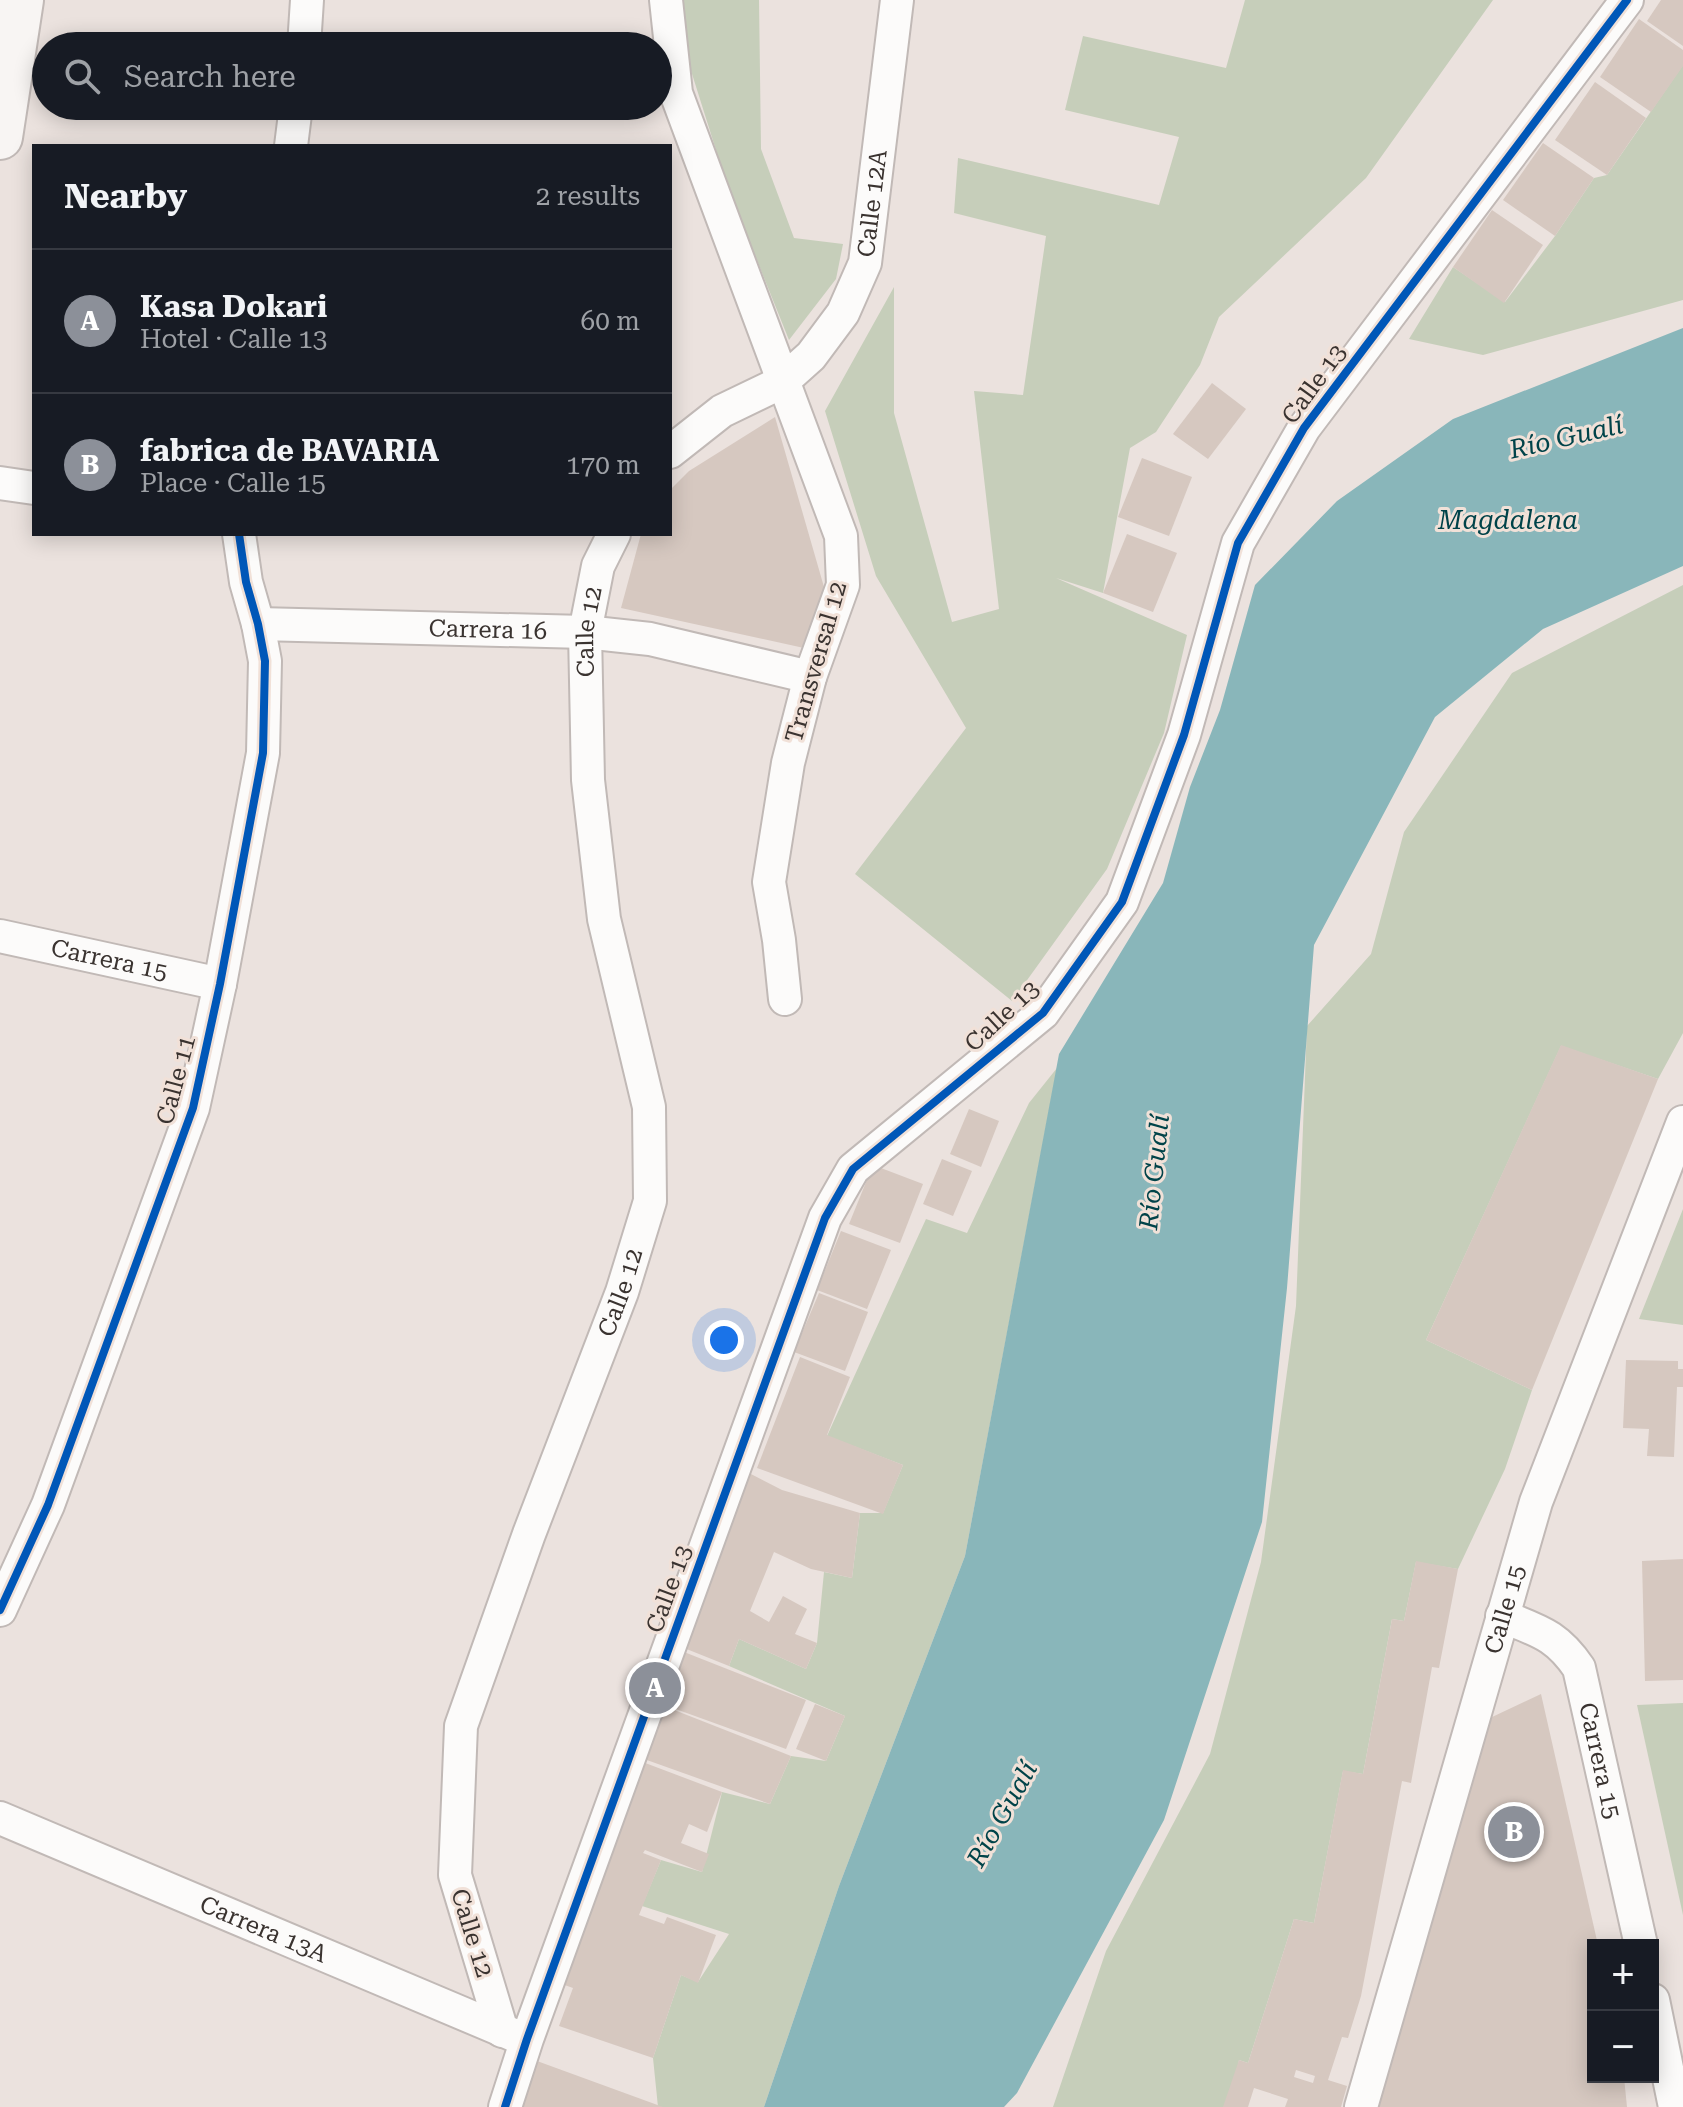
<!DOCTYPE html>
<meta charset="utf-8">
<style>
body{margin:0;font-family:"Roboto Serif",serif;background:#242831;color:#f1f3f6}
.controls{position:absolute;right:24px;bottom:24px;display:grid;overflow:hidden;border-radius:0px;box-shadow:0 4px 20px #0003}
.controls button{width:72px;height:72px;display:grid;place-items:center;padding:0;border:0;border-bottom:2px solid #363941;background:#171b24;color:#f1f3f6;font:40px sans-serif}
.you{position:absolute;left:724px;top:1340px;width:28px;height:28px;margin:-20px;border:6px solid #fff;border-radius:50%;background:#1a73e8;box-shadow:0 0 0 12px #1a73e833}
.badge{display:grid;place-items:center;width:52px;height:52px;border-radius:50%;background:#8c9099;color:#fff;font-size:26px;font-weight:700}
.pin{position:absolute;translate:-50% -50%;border:4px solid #fff;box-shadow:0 2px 8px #0006}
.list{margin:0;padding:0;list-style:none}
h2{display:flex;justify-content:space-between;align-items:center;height:104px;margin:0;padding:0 32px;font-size:34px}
h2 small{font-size:26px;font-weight:400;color:#9ea1a6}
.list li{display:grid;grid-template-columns:52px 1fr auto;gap:24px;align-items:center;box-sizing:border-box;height:144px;padding:0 32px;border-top:2px solid #363941}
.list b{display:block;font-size:30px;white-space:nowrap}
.list p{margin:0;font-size:26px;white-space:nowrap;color:#9ea1a6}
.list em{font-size:26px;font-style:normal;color:#9ea1a6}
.icon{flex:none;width:44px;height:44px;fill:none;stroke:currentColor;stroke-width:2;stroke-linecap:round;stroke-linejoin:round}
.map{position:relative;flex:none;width:1683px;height:2107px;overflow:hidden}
.search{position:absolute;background:#171b24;box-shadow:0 4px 20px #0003;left:32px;top:32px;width:640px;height:88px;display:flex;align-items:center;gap:20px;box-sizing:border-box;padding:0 28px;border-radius:44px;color:#9ea1a6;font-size:30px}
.panel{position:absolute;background:#171b24;box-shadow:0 4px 20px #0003;left:32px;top:144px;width:640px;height:392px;border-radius:0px}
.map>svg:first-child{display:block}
.green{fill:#c6ceba}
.water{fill:#89b6ba}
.building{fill:#d6c8c0;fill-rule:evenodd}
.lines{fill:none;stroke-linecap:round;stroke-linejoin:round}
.street-casing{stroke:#c1b9b6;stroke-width:36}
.secondary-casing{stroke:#c1b9b6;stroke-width:48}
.street{stroke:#fcfbfa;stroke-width:32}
.secondary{stroke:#f8f5f3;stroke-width:44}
.cycleway-casing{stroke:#f1e1d8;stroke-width:13}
.cycleway{stroke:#0057b8;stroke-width:8}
.labels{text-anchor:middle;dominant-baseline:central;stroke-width:6;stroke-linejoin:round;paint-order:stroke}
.street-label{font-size:24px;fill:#3a3330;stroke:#f1e1d8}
.water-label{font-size:26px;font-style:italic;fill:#004349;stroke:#f1e1d8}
</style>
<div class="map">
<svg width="1683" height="2107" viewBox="0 0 1683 2107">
<rect width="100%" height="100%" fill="#ebe2de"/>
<g class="green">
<path d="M677,0H759L761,149L794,238L843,244L836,279L789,340L728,188L675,20Z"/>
<path d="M1245,0H1493L1366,178L1219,317L1200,365L1156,432L1130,448L1103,593L1056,578L1187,635L1164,733L1107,869L1012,1001L855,874L966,728L876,576L825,411L894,287V413L952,622L999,609L974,391L1023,395L1046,236L954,213L958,158L1159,205L1179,137L1065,110L1083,36L1226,68Z"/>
<path d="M1683,65V300L1483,355L1409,339L1453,267L1505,302L1555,236L1594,178L1607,175Z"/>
<path d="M1683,585V1033L1658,1079L1561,1046L1426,1340L1532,1390L1505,1469L1458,1569L1416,1562L1404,1621L1392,1619L1363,1774L1343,1771L1314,1923L1294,1919L1248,2063L1239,2060L1231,2107H1053L1106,1951L1210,1754L1261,1562L1296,1306L1307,1026L1371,954L1404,832L1512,673Z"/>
<path d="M1057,1068L965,1556L839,1886L764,2107H658L653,2058L681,1975L698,1982L729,1934L642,1906L661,1860L702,1872L722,1792L770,1804L791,1756L826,1761L845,1716L729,1666L739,1639L806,1669L817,1643L824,1572L852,1578L860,1513H883L903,1465L827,1436L926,1219L967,1233L1029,1103Z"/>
<path d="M1683,1209V1325L1639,1319Z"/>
<path d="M1683,1703V1915L1637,1705Z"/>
</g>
<path class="water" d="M1683,328V566L1543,629L1435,717L1314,945L1287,1288L1262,1522L1164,1820L1017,2093L1004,2107H764L839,1886L965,1556L1059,1054L1163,883L1190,787L1220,710L1255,585L1337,501L1453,419Z"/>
<g class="building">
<path d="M1661,0H1683V46L1647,21Z"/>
<path d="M1639,19L1683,50V66L1651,112L1600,77Z"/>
<path d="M1595,82L1646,118L1607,175L1555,140Z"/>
<path d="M1543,143L1594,178L1555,236L1503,200Z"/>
<path d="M1492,210L1543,245L1504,303L1453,267Z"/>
<path d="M1212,383L1246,409L1208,459L1173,434Z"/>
<path d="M775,417L824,587L804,648L621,608L641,534H670V490L689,471Z"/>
<path d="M1142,458L1192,477L1169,536L1118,517Z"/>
<path d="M1127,534L1177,553L1153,612L1103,593Z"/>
<path d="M1561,1045L1658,1079L1532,1390L1426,1340Z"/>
<path d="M969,1109L999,1121L981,1167L950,1154Z"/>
<path d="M942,1159L972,1171L953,1216L923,1204Z"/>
<path d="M873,1165L923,1184L900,1243L849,1224Z"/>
<path d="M841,1231L891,1250L867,1309L817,1290Z"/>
<path d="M819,1293L868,1312L845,1371L794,1352Z"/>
<path d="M800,1357L850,1377L827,1435L903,1465L883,1514L757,1468Z"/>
<path d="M1626,1360L1678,1361V1369H1683V1387H1677L1674,1457L1647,1456L1649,1429L1623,1428Z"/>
<path d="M749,1473L782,1490L860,1513L852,1578L811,1569L774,1552L750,1611L769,1622L783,1596L807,1609L795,1634L817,1643L806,1669L739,1639L729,1666L679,1646Z"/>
<path d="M1683,1559V1680L1645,1681L1642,1561Z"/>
<path d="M1416,1561L1458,1569L1439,1668L1432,1667L1411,1783L1402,1781L1361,1996L1348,2038L1342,2037L1328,2080L1347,2086L1341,2107H1285L1288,2099L1254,2088L1248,2107H1223L1239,2060L1248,2063L1294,1919L1314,1923L1343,1770L1363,1774L1392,1619L1404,1621ZM1296,2070L1315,2076L1313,2083L1294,2077Z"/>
<path d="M679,1650L806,1700L786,1749L659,1703Z"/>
<path d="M1541,1694L1598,1945H1593V2077H1624L1627,2107H1373L1490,1718Z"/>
<path d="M815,1704L845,1716L826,1761L796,1749Z"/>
<path d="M664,1706L791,1756L770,1804L644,1759Z"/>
<path d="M640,1761L722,1792L707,1832L689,1824L681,1843L709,1854L702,1872L645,1850L643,1853L661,1860L639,1915L664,1924L667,1917L716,1935L698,1983L681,1975L653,2058L559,2026L573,1988L559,1983Z"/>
<path d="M537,2061L663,2107H521Z"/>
</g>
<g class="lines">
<g class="street-casing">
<g id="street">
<path d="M666,0L676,93L841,536L843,585L810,677L788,763L769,882L779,940L785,999"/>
<path d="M304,46L307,0"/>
<path d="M291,146L296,106"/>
<path id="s1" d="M670,452L722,411L782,382L811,356L843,313L865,263L897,0"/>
<path d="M0,483L34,488"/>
<path id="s2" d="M258,624L585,632L650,639L810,677"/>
<path id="s3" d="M0,936L220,984"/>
<path d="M0,1610L48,1505L193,1108L220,984L263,753L265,661L258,624L246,582L239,534"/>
<path id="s4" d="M1502,1616C1538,1631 1556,1634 1579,1668L1641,1945"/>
<path id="s5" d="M0,1818L516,2036"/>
<path d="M1653,2000L1675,2107"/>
<path id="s6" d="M502,2031L455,1875L461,1726L529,1534L622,1292L650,1201L649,1107L604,919L588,780L585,632L598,566L614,534"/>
<path d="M505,2107L527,2039L825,1218L853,1169L1043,1013L1122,902L1184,735L1238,543L1304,428L1627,0"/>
<path id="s7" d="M1361,2107L1536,1502L1683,1122"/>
</g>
</g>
<g class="secondary-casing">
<path id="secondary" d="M0,137L21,0"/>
</g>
<use href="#street" class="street"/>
<use href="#secondary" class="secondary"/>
<g class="cycleway-casing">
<g id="cycleway">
<path d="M0,1610L48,1505L193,1108L220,984L263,753L265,661L258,624L246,582L239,534"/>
<path d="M505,2107L527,2039L825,1218L853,1169L1043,1013L1122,902L1184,735L1238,543L1304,428L1627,0"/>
</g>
</g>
<use href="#cycleway" class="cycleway"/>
</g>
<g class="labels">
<g class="street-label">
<text stroke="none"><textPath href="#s1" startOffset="340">Calle 12A</textPath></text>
<text transform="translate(1314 384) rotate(-54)">Calle 13</text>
<text stroke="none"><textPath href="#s2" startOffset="230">Carrera 16</textPath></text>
<text stroke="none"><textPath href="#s6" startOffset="1446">Calle 12</textPath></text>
<text transform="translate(816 662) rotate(-74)">Transversal 12</text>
<text stroke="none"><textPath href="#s3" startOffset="112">Carrera 15</textPath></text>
<text transform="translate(1002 1016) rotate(-43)">Calle 13</text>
<text transform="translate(176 1080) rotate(-75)">Calle 11</text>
<text stroke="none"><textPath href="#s6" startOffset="774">Calle 12</textPath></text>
<text transform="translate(669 1589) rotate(-70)">Calle 13</text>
<text stroke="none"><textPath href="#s7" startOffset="518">Calle 15</textPath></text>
<text stroke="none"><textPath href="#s4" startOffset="190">Carrera 15</textPath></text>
<text stroke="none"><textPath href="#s5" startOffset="286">Carrera 13A</textPath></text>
<text transform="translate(472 1933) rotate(73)">Calle 12</text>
</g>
<g class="water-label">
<text transform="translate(1566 437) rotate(-13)">Río Gualí</text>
<text x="1508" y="520">Magdalena</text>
<text transform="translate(1154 1172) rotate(-84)">Río Gualí</text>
<text transform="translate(1002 1814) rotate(-61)">Río Gualí</text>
</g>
</g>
</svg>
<div class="controls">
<button>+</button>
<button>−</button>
</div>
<div class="you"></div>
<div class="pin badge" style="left:655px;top:1688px">A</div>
<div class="pin badge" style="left:1514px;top:1832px">B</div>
<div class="search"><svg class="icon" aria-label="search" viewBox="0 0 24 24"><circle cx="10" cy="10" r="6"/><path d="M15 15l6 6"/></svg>Search here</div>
<section class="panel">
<h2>Nearby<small>2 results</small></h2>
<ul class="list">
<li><span class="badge">A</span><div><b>Kasa Dokari</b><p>Hotel · Calle 13</p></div><em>60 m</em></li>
<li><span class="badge">B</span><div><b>fabrica de BAVARIA</b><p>Place · Calle 15</p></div><em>170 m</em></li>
</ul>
</section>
</div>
